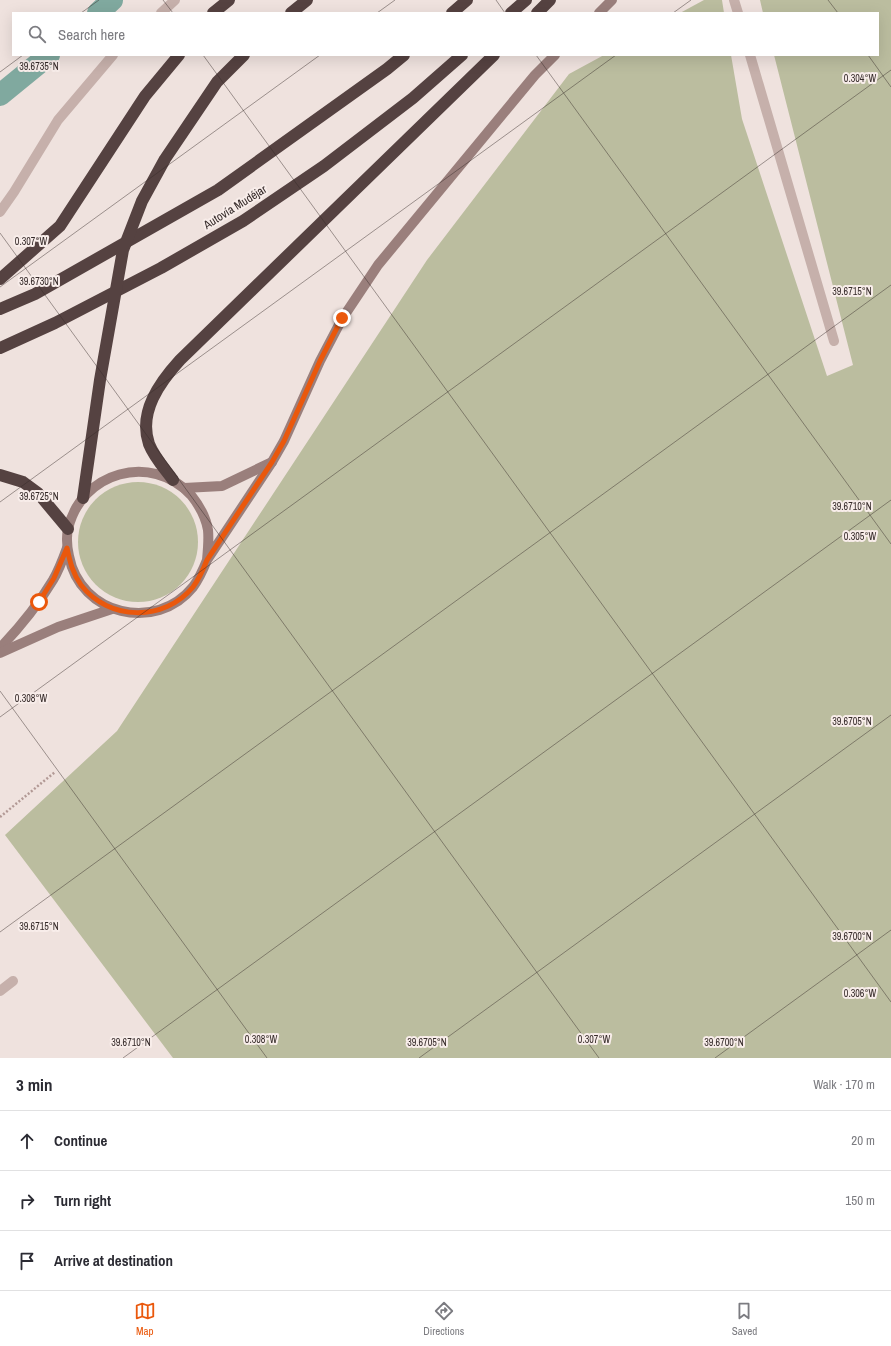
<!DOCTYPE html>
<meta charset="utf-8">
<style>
body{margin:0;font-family:"Archivo Narrow",sans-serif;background:#f2f2f3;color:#2b2b33}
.stop{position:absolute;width:12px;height:12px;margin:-9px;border:3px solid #ea580c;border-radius:50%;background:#fff}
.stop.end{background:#ea580c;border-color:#fff;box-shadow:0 1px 4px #0008}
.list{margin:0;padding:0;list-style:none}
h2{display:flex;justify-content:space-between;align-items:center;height:52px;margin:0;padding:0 16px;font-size:17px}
h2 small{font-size:13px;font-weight:400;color:#7c7c81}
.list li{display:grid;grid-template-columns:26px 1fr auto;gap:12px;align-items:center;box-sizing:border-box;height:60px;padding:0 16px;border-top:1px solid #e1e1e2}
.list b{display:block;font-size:15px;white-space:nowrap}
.list em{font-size:13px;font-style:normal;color:#7c7c81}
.icon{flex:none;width:22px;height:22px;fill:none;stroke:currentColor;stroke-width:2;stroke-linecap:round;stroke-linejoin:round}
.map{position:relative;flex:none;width:891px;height:1058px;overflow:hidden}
.search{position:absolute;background:#fff;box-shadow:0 4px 16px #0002;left:12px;right:12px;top:12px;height:44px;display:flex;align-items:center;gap:10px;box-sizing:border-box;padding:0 14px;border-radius:0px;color:#7c7c81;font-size:15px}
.sheet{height:232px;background:#fff}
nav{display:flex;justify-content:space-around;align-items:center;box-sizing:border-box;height:56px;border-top:1px solid #e1e1e2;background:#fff;font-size:11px;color:#7c7c81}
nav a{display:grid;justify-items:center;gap:2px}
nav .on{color:#ea580c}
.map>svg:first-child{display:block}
.green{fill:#bbbd9f}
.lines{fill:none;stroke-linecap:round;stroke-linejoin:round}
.canal{stroke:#80a99f;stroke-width:22}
.path{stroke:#b29995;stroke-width:2.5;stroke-dasharray:2 2;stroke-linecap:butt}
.minor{stroke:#c6b0ab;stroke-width:10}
.secondary{stroke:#9a7f7c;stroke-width:10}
.motorway{stroke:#554241;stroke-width:12}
.route{stroke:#ea580c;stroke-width:5}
.ticks{fill:none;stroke:#352a29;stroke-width:1;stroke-opacity:0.45}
.labels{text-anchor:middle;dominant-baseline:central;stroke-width:4;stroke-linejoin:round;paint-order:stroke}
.street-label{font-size:12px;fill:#352a29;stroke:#f8edea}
.ticks-label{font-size:10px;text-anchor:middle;fill:#352a29;stroke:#f8edea;stroke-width:4;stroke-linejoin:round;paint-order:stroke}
</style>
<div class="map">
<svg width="891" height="1058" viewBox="0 0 891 1058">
<rect width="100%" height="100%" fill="#efe2de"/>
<g class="green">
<path d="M704,0H722L724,13H680Z"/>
<path d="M760,0H891V1058H173L5,835L117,731L427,260L569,74L604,55H731L742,119L827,376L853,365L774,55H878V13H763Z"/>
<circle cx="138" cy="542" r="60"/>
</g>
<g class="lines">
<g class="canal">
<path d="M98,13L112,0"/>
<path d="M0,95L49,55"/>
</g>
<path class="path" d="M0,817L55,772"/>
<g class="minor">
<path d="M734,0L738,13"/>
<path d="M161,13L175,0"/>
<path d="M750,55L834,341"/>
<path d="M0,212L14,192L58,120L113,55"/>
<path d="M0,991L13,981"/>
</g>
<g class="secondary">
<path d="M599,13L612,0"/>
<path d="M184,488L222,486L272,462"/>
<path d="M207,560C208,550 209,540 208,530C206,518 199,505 191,495C151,452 81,472 68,529C66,538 67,547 69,556C80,615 156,633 193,587C199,579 203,570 207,560L272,462L284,441L320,361L342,319L378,265L535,75L555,55"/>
<path d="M0,648C20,627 38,605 53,580C59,570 63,559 67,548"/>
<path d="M0,653L58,627L112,609"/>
</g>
<g class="motorway">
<path d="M213,13L229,0"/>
<path d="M291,13L307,0"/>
<path d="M452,13L467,0"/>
<path d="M511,13L526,0"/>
<path d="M537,13L550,0"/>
<path d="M0,279L60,226L145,96L179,55"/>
<path d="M0,309L35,294L218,190L387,69L404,55"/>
<path d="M0,348L55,323L161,268L243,221L324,166L413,98L462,55"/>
<path d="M0,475L23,482L38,493L68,529"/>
<path d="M173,480C165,469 154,457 149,444C138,412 160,382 180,360L494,55"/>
<path d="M83,498L100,380L123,250L142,201L165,159L217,82L244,55"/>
</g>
</g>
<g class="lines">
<path class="route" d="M39,602L54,578L67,548C70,562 73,574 81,585C109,621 164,622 193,587C199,579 203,570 207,560L272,462L284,441L320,361L342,318"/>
</g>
<path class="ticks" d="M163,0L173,13M496,0L505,13M828,0L838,13M81,13L99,0M377,13L395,0M673,13L691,0M203,55L891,1002M536,55L891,544M868,55L891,87M0,72L23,55M0,233L599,1058M0,287L320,55M0,502L616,55M0,691L267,1058M0,717L891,70M0,932L891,285M123,1058L891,500M419,1058L891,715M715,1058L891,930"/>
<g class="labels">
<g class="street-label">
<text transform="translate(235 207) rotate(-32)">Autovía Mudéjar</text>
</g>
</g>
<g class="ticks-label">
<text x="39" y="70">39.6735°N</text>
<text x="860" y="82">0.304°W</text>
<text x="31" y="245">0.307°W</text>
<text x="39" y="285">39.6730°N</text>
<text x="852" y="295">39.6715°N</text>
<text x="39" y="500">39.6725°N</text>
<text x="852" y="510">39.6710°N</text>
<text x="860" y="540">0.305°W</text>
<text x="31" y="702">0.308°W</text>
<text x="852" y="725">39.6705°N</text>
<text x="39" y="930">39.6715°N</text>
<text x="852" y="940">39.6700°N</text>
<text x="860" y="997">0.306°W</text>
<text x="261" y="1043">0.308°W</text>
<text x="594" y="1043">0.307°W</text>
<text x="131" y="1046">39.6710°N</text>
<text x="427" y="1046">39.6705°N</text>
<text x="724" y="1046">39.6700°N</text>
</g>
</svg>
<div class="stop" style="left:39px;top:602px"></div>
<div class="stop end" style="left:342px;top:318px"></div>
<div class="search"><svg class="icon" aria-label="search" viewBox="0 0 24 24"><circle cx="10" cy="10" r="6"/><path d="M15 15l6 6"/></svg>Search here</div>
</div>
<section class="sheet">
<h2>3 min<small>Walk · 170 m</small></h2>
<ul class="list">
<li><svg class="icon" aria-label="ahead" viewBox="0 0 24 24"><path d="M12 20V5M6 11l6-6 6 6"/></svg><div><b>Continue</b></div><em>20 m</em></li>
<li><svg class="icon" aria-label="right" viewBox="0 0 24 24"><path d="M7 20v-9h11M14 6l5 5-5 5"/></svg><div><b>Turn right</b></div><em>150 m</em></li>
<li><svg class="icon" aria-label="arrive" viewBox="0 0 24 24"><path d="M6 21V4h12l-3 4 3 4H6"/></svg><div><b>Arrive at destination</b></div></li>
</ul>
</section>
<nav>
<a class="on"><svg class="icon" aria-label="map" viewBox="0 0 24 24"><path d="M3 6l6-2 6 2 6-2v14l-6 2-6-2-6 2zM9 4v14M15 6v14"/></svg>Map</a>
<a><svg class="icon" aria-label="directions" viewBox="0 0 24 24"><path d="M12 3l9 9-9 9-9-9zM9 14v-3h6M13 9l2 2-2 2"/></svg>Directions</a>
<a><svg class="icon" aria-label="saved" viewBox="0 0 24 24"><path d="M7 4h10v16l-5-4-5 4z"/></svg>Saved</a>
</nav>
